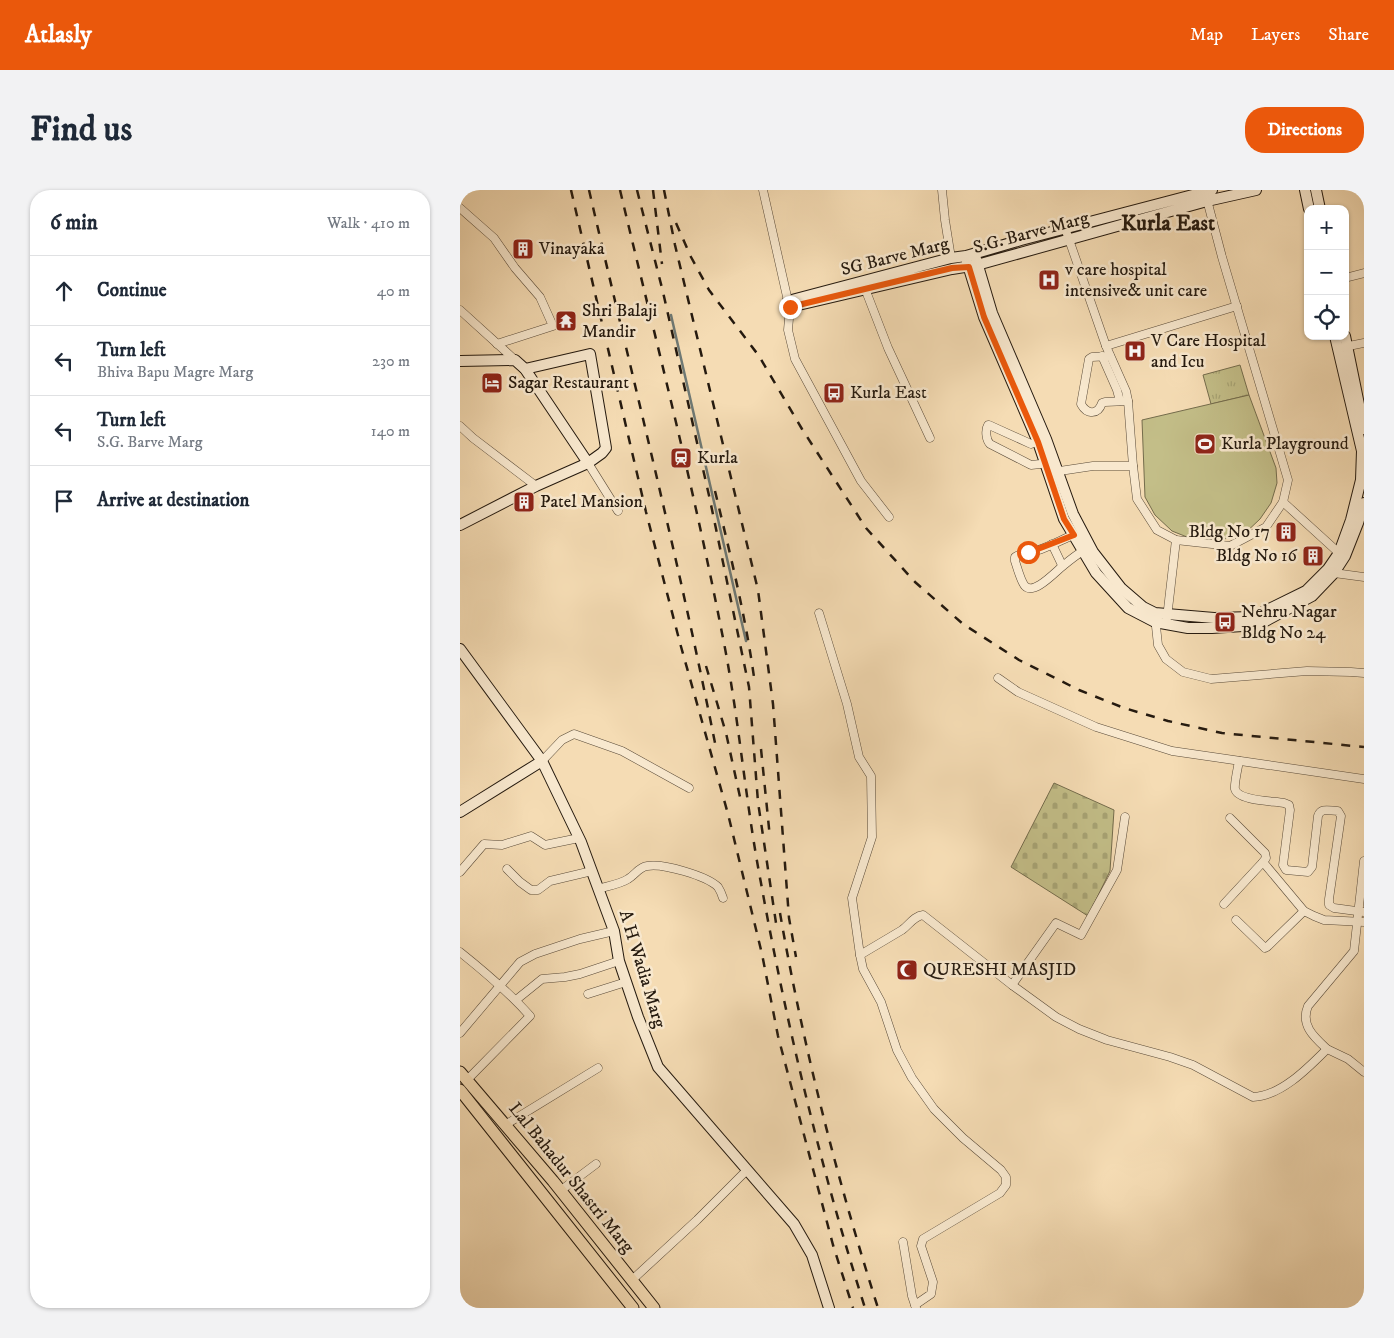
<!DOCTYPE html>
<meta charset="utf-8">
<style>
body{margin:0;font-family:"IM FELL DW Pica",serif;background:#f2f2f3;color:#1f2937}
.controls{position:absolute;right:15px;top:15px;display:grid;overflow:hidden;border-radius:10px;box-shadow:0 1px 4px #0004}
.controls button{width:45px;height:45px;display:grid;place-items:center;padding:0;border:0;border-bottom:1px solid #e0e1e3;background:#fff;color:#1f2937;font:25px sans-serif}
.stop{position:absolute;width:15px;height:15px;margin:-11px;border:4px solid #ea580c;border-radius:50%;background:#fff}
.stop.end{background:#ea580c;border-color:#fff;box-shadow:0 1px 5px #0008}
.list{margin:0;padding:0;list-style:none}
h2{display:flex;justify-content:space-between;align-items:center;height:65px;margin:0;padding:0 20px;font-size:21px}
h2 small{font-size:16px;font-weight:400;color:#747a83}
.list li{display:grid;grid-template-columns:32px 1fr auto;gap:15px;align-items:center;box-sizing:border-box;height:70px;padding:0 20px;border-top:1px solid #e0e1e3}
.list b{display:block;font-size:19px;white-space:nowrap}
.list p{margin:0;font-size:16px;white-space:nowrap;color:#747a83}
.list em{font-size:16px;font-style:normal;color:#747a83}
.icon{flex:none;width:28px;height:28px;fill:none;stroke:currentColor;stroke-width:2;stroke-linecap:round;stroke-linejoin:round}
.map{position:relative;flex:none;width:904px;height:1118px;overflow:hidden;border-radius:20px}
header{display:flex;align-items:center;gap:30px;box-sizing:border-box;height:70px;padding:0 25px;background:#ea580c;color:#fff}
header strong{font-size:24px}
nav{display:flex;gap:28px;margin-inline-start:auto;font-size:18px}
.intro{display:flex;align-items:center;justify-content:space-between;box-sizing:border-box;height:120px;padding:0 30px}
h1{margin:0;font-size:35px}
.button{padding:12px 22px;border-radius:20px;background:#ea580c;color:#fff;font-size:18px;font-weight:700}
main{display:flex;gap:30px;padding:0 30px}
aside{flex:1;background:#fff;border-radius:20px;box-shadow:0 1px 4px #0004}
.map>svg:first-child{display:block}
.cemetery{fill:url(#cemetery-stones);stroke:#746c4c}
.park{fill:url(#park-tufts);stroke:#746c4c}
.garden{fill:#c3be88;stroke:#746c4c}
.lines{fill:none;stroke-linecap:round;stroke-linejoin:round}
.stream{stroke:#6f7974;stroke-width:2.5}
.street-casing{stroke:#594a38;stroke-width:9}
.secondary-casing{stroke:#251a0f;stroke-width:12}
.primary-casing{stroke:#251a0f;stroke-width:13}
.street{stroke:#f8e8ce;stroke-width:8}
.secondary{stroke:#f8e8ce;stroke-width:10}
.primary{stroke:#f5dcb4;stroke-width:11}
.rail{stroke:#251a0f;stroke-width:2.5;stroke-dasharray:9 9;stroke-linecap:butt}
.route{stroke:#ea580c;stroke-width:6}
.labels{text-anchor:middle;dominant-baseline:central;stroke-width:5;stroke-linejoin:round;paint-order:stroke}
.street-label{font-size:18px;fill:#251a0f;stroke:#f8e8ce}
.poi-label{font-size:18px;fill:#251a0f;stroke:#f8e8ce;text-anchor:start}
.district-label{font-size:22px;font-weight:bold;fill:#251a0f;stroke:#f8e8ce}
</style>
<header>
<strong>Atlasly</strong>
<nav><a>Map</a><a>Layers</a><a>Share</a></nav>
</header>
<div class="intro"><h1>Find us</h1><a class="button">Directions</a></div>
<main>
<aside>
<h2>6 min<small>Walk · 410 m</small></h2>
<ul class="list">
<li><svg class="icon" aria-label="ahead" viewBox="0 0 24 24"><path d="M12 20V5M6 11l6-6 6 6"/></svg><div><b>Continue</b></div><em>40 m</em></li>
<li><svg class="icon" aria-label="left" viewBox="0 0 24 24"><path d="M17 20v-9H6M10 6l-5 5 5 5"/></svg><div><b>Turn left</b><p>Bhiva Bapu Magre Marg</p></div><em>230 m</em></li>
<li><svg class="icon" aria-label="left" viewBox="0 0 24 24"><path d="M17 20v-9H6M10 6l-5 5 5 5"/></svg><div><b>Turn left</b><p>S.G. Barve Marg</p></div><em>140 m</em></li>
<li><svg class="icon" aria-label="arrive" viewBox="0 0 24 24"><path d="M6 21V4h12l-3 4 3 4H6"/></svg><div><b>Arrive at destination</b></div></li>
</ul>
</aside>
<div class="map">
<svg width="904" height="1118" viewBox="0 0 904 1118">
<defs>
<pattern id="cemetery-stones" width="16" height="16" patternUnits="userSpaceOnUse" patternTransform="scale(1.25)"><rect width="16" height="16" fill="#c3be88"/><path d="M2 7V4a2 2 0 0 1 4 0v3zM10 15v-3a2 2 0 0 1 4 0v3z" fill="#a7a374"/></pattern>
<pattern id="park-tufts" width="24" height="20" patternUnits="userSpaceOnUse" patternTransform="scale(1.25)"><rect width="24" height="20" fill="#c3be88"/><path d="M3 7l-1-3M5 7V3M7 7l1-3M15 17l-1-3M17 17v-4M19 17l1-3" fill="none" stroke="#a7a374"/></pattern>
</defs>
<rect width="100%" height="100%" fill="#f5dcb4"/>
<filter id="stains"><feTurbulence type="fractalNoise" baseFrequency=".004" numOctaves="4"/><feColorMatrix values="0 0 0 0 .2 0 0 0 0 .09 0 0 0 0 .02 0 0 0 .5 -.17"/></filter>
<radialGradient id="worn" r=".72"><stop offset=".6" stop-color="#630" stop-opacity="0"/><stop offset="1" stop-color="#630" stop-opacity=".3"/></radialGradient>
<path class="cemetery" d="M594,593L654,620L650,681L628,726L551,677Z"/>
<path class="park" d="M780,175L789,205L751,214L743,185Z"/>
<path class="garden" d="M789,205L816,278L817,293L811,313L800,329L782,346L757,350L727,347L712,341L695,325L685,307L682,230Z"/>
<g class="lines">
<path class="stream" d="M211,125L286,451"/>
<g class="street-casing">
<g id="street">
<path d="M303,0L328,111"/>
<path d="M482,0L485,30L491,68"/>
<path d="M0,18L34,48L55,78L80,107L93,136L37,154"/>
<path d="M605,38L646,156L666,201L668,211L673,276L677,309L697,340L716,350L770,356L806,337L823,312L828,290L762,67L746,6"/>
<path d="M885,88L904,83"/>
<path d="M404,96L428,158L470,248"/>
<path d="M330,117L328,140L335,169L401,291L429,327"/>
<path d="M0,120L55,170"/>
<path d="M646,156L777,116"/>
<path d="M884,157L904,153"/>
<path d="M642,166L657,200L660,211"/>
<path d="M650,166L632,167L629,169L621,214C627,225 638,225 642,213L645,212L668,211"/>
<path d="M0,236L13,248L76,296"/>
<path d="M581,251L571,254L529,235H528C525,240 526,250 530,254L571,275L590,273"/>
<path d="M128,273L158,321"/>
<path d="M593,282L633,276H673"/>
<path d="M823,312L879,363L883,365"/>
<path d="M613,345C603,349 581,361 571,362C564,363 561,363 555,367V371C557,377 561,392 565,396C574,406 597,380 604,375C610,370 616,365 623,361"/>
<path d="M592,354L602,375"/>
<path d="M872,382L874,383L904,387"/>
<path d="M359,423L387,514L399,567L411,586L412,647L392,708L400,765L403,779L421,812L437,860L452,888L474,919L503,948L541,980L546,987V995L540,1003L463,1049L461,1056L473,1092L471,1104L455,1115"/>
<path d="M695,427L698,455L706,469L723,482L751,489L847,481L891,482L904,483"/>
<path d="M707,428L716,350"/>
<path d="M538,488L558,502L636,537L712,561L904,589"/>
<path d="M82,571L102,550L114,544L162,561L229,598"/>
<path d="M779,571C778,577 774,594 775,599C778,611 813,611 824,613L829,615L830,620L823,675L826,680L848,682L852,677L858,626C861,617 870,621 878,621L881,626L869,709V715L874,718L904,722"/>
<path d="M770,628L805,663L806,668L803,672L844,721L854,726L864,730L904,732"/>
<path d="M47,679L60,692L71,700H78L90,691L132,681"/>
<path d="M0,682L24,654L42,655L71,646L85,655L119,648"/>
<path d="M138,699C148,696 160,694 168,689C175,685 179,677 187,676C203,673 247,686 258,697C260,700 262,705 263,708"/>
<path d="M764,714L803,672"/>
<path d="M776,730L805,758L807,757L844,721"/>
<path d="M0,762C25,782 49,802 70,826L7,890"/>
<path d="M400,765L442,740C449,735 454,726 463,725L552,795L596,827L619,839L647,850L710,867L733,875L793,907C821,906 848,878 867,859L888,869L904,882"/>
<path d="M552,795L596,733L621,745L657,680L665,627"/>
<path d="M128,804L166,792"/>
<path d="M56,810L82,789L105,787L120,784L159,771"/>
<path d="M0,843L60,772L75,764L120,749L154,741"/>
<path d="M867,859C854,847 840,835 848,816L894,761L904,671"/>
<path d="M45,935L138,878"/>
<path d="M100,1001L136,974"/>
<path d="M443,1052L452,1106L456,1118"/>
<path d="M172,1090L237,1030L287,980"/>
</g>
</g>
<g class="secondary-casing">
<g id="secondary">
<path d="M752,0L561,50L506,66L491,68L328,111L330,117L492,79L517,75L747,11L796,0"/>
<path d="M845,0L849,19"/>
<path d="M856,0L860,19"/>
<path d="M516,69L532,123L586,249L613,324L633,362L661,398L683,417L695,423L754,428L793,427L846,401L868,379L879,363L891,330L901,290L902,261L875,146"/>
<path d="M507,72L524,127L578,252L604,329L636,383L668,418L695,432L728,438H752L798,435L852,406L874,383L885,366L898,333L904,313"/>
<path d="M885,146L904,239"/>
<path d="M0,171L55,170L65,179L128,273L76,296L0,335"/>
<path d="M65,179L130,164L146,258L142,263L128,273"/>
<path d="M0,459L82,571L121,652L154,741L159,771L178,827L198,877L334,1034L352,1065L369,1118"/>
<path d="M0,622L82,571"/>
</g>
</g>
<g class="primary-casing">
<g id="primary">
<path d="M0,882L93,991L194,1118"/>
<path d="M0,900L173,1118"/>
</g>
</g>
<use href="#street" class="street"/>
<use href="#secondary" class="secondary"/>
<use href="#primary" class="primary"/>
<g class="rail">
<path d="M111,0L186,322L220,453L268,624L302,764L318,846L373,1055L393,1118"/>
<path d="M129,0C172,186 219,371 256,558"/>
<path d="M160,0C195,147 233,294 262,443C279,526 285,610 301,693C327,837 361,979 405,1118"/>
<path d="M177,0L203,102L250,310L289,497L298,612L316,733"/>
<path d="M193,0L202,74"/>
<path d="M204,0L215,55L298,400L313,514L329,728L336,767"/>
<path d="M216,33L231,67L249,100L299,166L342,239L406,338L455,392L503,434L559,470L619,500L664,518L708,531L762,543L904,557"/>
<path d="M255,301C270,363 285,424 294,487"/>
<path d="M246,476L266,543L280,607"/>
<path d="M301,559L310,648"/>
<path d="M320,723C343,856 377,989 418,1118"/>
</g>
</g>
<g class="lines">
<path class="route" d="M330,117L492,78L509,77L524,127L578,252L604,329L614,345L570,362H568"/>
</g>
<defs>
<g id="building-square" transform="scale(1.125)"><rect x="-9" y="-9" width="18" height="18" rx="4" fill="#8f2418" stroke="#f8e8ce"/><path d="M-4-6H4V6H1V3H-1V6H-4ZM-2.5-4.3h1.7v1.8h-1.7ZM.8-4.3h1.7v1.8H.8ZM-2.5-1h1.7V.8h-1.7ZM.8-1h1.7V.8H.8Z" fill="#fff"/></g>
<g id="hospital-square" transform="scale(1.125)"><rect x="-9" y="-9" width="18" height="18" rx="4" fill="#8f2418" stroke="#f8e8ce"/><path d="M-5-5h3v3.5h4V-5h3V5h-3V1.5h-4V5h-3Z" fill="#fff"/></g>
<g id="temple-square" transform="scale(1.125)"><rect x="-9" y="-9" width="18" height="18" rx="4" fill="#8f2418" stroke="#f8e8ce"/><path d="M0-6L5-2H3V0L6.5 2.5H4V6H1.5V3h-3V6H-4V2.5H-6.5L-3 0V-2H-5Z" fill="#fff"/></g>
<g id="hotel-square" transform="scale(1.125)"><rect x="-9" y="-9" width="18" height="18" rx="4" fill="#8f2418" stroke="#f8e8ce"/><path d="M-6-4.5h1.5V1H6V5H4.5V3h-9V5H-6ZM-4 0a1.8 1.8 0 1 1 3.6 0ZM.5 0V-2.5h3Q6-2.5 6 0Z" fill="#fff"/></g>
<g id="bus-square" transform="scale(1.125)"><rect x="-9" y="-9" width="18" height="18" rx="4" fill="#8f2418" stroke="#f8e8ce"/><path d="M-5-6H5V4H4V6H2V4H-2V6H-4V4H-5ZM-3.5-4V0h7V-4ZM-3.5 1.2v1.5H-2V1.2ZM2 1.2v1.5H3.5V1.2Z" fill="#fff"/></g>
<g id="stadium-square" transform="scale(1.125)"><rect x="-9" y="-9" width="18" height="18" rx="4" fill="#8f2418" stroke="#f8e8ce"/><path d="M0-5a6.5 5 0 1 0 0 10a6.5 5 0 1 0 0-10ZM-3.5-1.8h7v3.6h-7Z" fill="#fff"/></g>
<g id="station-square" transform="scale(1.125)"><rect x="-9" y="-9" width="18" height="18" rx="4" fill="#8f2418" stroke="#f8e8ce"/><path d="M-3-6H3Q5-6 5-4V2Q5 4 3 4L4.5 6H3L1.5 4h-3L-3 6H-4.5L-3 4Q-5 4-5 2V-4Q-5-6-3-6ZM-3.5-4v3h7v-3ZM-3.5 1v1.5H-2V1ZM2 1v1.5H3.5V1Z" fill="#fff"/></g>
<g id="mosque-square" transform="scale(1.125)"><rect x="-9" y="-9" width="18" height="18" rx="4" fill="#8f2418" stroke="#f8e8ce"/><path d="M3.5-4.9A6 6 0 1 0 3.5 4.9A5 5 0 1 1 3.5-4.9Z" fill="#fff"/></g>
</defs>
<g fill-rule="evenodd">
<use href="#building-square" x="63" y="59"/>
<use href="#hospital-square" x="589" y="90"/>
<use href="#temple-square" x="106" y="131"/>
<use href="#hospital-square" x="675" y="161"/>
<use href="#hotel-square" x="32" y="193"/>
<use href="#bus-square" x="374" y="203"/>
<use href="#stadium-square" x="745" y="254"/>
<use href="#station-square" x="221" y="268"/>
<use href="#building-square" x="64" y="312"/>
<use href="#building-square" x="826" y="342"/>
<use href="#building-square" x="853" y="366"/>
<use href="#bus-square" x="765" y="432"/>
<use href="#mosque-square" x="447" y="780"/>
</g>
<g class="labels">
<g class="street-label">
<text transform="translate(571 43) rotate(-15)">S.G. Barve Marg</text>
<text transform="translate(435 67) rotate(-14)">SG Barve Marg</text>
<text transform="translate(182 779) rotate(73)">A H Wadia Marg</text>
<text transform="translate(111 988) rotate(51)">Lal Bahadur Shastri Marg</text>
</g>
<g class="poi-label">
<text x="79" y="59">Vinayaka</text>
<text x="605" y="80">v care hospital<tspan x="605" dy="21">intensive&amp; unit care</tspan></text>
<text x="122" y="121">Shri Balaji<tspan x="122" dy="21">Mandir</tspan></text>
<text x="691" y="151">V Care Hospital<tspan x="691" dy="21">and Icu</tspan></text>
<text x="48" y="193">Sagar Restaurant</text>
<text x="390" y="203">Kurla East</text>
<text x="761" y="254">Kurla Playground</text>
<text x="237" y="268">Kurla</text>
<text x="80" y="312">Patel Mansion</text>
<text x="810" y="342" text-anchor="end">Bldg No 17</text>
<text x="837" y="366" text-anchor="end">Bldg No 16</text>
<text x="781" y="422">Nehru Nagar<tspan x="781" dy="21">Bldg No 24</tspan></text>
<text x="463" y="780">QURESHI MASJID</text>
</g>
<g class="district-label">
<text x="708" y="33">Kurla East</text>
</g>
</g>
<rect width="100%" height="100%" filter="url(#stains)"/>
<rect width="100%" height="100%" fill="url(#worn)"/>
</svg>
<div class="controls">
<button>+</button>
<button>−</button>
<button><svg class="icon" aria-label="locate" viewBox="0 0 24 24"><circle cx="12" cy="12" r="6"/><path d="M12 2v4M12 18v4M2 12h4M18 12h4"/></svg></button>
</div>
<div class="stop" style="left:568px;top:362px"></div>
<div class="stop end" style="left:330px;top:117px"></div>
</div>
</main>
